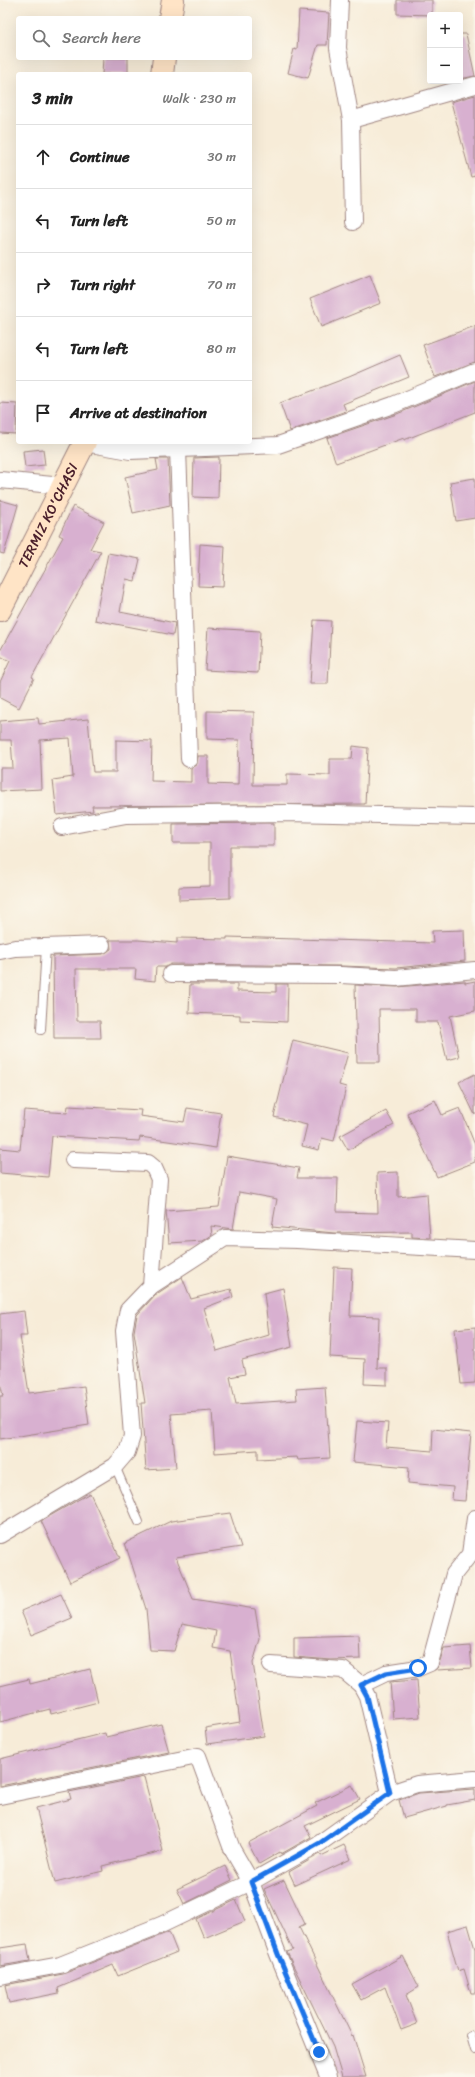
<!DOCTYPE html>
<meta charset="utf-8">
<style>
body{margin:0;font-family:Sriracha,sans-serif;background:#f6f6f6;color:#222}
.controls{position:absolute;right:12px;top:12px;display:grid;overflow:hidden;border-radius:4px;box-shadow:0 4px 16px #0002}
.controls button{width:36px;height:36px;display:grid;place-items:center;padding:0;border:0;border-bottom:1px solid #e0e0e0;background:#fff;color:#222;font:20px sans-serif}
.stop{position:absolute;width:12px;height:12px;margin:-9px;border:3px solid #1a73e8;border-radius:50%;background:#fff}
.stop.end{background:#1a73e8;border-color:#fff;box-shadow:0 1px 4px #0008}
.list{margin:0;padding:0;list-style:none}
h2{display:flex;justify-content:space-between;align-items:center;height:52px;margin:0;padding:0 16px;font-size:17px}
h2 small{font-size:13px;font-weight:400;color:#767676}
.list li{display:grid;grid-template-columns:26px 1fr auto;gap:12px;align-items:center;box-sizing:border-box;height:64px;padding:0 16px;border-top:1px solid #e0e0e0}
.list b{display:block;font-size:15px;white-space:nowrap}
.list em{font-size:13px;font-style:normal;color:#767676}
.icon{flex:none;width:22px;height:22px;fill:none;stroke:currentColor;stroke-width:2;stroke-linecap:round;stroke-linejoin:round}
.map{position:relative;flex:none;width:475px;height:2077px;overflow:hidden}
.search{position:absolute;background:#fff;box-shadow:0 4px 16px #0002;left:16px;top:16px;width:236px;height:44px;display:flex;align-items:center;gap:10px;box-sizing:border-box;padding:0 14px;border-radius:4px;color:#767676;font-size:15px}
.panel{position:absolute;background:#fff;box-shadow:0 4px 16px #0002;left:16px;top:72px;width:236px;height:372px;border-radius:4px}
.map>svg:first-child{display:block}
.building{fill:#d8b0d0}
.lines{fill:none;stroke-linecap:round;stroke-linejoin:round}
.service-casing{stroke:#a08682;stroke-width:10}
.minor-casing{stroke:#a08682;stroke-width:18}
.secondary-casing{stroke:#a08682;stroke-width:24}
.service{stroke:#fff;stroke-width:8}
.minor{stroke:#fff;stroke-width:16}
.secondary{stroke:#ffe4c6;stroke-width:22}
.route{stroke:#1a73e8;stroke-width:5}
.labels{text-anchor:middle;dominant-baseline:central;stroke-width:3;stroke-linejoin:round;paint-order:stroke}
.street-label{font-size:14px;fill:#4a1f2b;stroke:#fbf7ec}
</style>
<div class="map">
<svg width="475" height="2077" viewBox="0 0 475 2077">
<rect width="100%" height="100%" fill="#fbf7ec"/>
<filter id="ink" filterUnits="userSpaceOnUse"><feTurbulence type="fractalNoise" baseFrequency=".025" numOctaves="2"/><feDisplacementMap in="SourceGraphic" scale="8" xChannelSelector="R" yChannelSelector="G"/><feConvolveMatrix kernelMatrix="1 2 1 2 8 2 1 2 1" color-interpolation-filters="sRGB"/></filter>
<filter id="wash" filterUnits="userSpaceOnUse"><feTurbulence type="fractalNoise" baseFrequency=".012" numOctaves="4" result="noise"/><feDisplacementMap in="SourceGraphic" scale="16" xChannelSelector="R" yChannelSelector="G"/><feGaussianBlur stdDeviation="0.9" result="paint"/><feColorMatrix in="noise" values="0 0 0 0 0 0 0 0 0 0 0 0 0 0 0 0 0 1.4 0 .05"/><feComposite in="paint" operator="in"/></filter>
<g filter="url(#wash)">
<rect width="100%" height="100%" fill="#f7ecd8"/>
<g id="blocks">
<g class="building">
<path d="M397,0H432V15L397,14Z"/>
<path d="M299,11L329,13L327,45H318L308,78L288,73L294,49L297,50Z"/>
<path d="M460,34H466L475,76L460,79Z"/>
<path d="M103,58H128V74H102Z"/>
<path d="M475,95V176L471,177L451,102Z"/>
<path d="M370,275L381,303L321,327L310,299Z"/>
<path d="M475,326V362L435,377L423,345Z"/>
<path d="M400,355L409,377L343,404L346,411L290,431L280,403L349,377Z"/>
<path d="M475,381V412L404,440V438L336,463L327,438L397,414Z"/>
<path d="M0,403L17,404L16,434L0,433Z"/>
<path d="M43,449L45,465L25,467L23,451Z"/>
<path d="M219,457L218,498L193,497L194,458Z"/>
<path d="M156,459H168L170,505L133,513L125,477L158,470Z"/>
<path d="M475,478V518L456,521L450,482Z"/>
<path d="M0,500L18,505L4,554L0,553Z"/>
<path d="M73,506L104,522L90,549L101,551L32,677L34,678L19,708L0,698V682L10,661L0,656V651L63,537L59,535Z"/>
<path d="M200,544L225,546L223,587L198,586Z"/>
<path d="M108,553L140,559L135,581L126,579L120,612L175,623L173,635L95,620Z"/>
<path d="M314,620L331,621L328,684H310Z"/>
<path d="M208,628L260,631L258,673L205,670Z"/>
<path d="M207,711L254,712L253,785H287V774L330,775V759H352L353,746L368,748L365,804L92,806L93,811L57,815L53,780L73,777L70,738L40,740L42,789L0,791V768H13L11,740H0V721L38,718L39,724L88,719L93,772H116V740L152,741L151,781L191,782V768L197,764L198,756H208V784L238,785L239,740L207,739Z"/>
<path d="M274,823V846H230V898L179,900V887L210,886V843H173V824Z"/>
<path d="M464,930L465,961L396,968L341,966L171,964L165,967H156L155,981L135,979L136,969H76L77,1021H100L101,1038H54L53,956L103,954L111,949L110,940H138L177,943V938L227,939V937L433,943L432,931Z"/>
<path d="M465,981V983L475,981V1011L450,1016L459,1057L447,1060L438,1022H416V1009H379L380,1062H357L355,985L397,987Z"/>
<path d="M190,984H237V991L276,992V984H288L287,1022L240,1020V1015L189,1013Z"/>
<path d="M293,1040L348,1053L339,1085L346,1087L334,1141L322,1138L319,1150L302,1146L307,1125L274,1117Z"/>
<path d="M475,1074V1115L459,1082Z"/>
<path d="M435,1100L442,1115L460,1108L475,1145V1162L437,1177L407,1113Z"/>
<path d="M68,1106L141,1110L140,1116L184,1122L187,1108L221,1113L216,1148L140,1137L139,1141L52,1136L48,1177L0,1173V1148L20,1150L24,1110L67,1113Z"/>
<path d="M386,1111L394,1125L348,1150L340,1136Z"/>
<path d="M227,1156L299,1168L297,1178H338L337,1212L378,1213L377,1173L398,1172V1197L427,1194L430,1238L412,1237V1232L334,1233L272,1227L277,1199L239,1192L233,1229L211,1226L212,1235L203,1241L169,1243L166,1211L219,1207Z"/>
<path d="M334,1267L352,1268L350,1316L379,1317L377,1368H387V1385L364,1384L365,1359L330,1357Z"/>
<path d="M182,1277L191,1299L231,1289L233,1297L204,1308L217,1351L269,1335L264,1293L283,1288L292,1347L242,1360L245,1374L230,1377L236,1404L297,1400L296,1389L325,1387L330,1458L298,1460L297,1457L258,1459V1450L215,1453L212,1411L171,1414L176,1468L146,1470L141,1403H145L134,1332L137,1315L155,1295Z"/>
<path d="M24,1311L27,1336H20L29,1393L84,1386L89,1425L0,1439V1396H3L0,1382V1314Z"/>
<path d="M475,1327V1383L461,1384L455,1329Z"/>
<path d="M357,1421L388,1423L386,1447L432,1451L433,1429L471,1433L465,1501L452,1500L453,1487L408,1483L409,1467L353,1462Z"/>
<path d="M90,1493L120,1558L70,1582L41,1521Z"/>
<path d="M230,1513L241,1547L176,1557L193,1599L255,1609L260,1639L253,1663L264,1736L207,1744L205,1728L240,1722L230,1651L213,1648L216,1631L182,1624L174,1651L150,1650L146,1609L125,1543L171,1521Z"/>
<path d="M61,1594L72,1618L31,1635L21,1611Z"/>
<path d="M359,1636L360,1659L331,1660L294,1657V1638Z"/>
<path d="M470,1646L472,1668L437,1670L444,1648Z"/>
<path d="M90,1669L98,1702L51,1714L50,1709L0,1722V1686L29,1679L30,1684Z"/>
<path d="M417,1680L420,1717L393,1719L390,1682Z"/>
<path d="M161,1724L169,1752L0,1786V1759L105,1733L106,1737Z"/>
<path d="M144,1777L163,1851L102,1866L103,1871L55,1883L36,1808L71,1799L69,1792Z"/>
<path d="M352,1785L360,1799L305,1826L311,1837L281,1854L280,1852L259,1864L248,1843L317,1806L315,1803Z"/>
<path d="M475,1789V1800L447,1805V1806L404,1818L399,1800L419,1793Z"/>
<path d="M344,1845L351,1859L295,1885L289,1872L320,1854L321,1856Z"/>
<path d="M225,1866L232,1880L184,1904L177,1889Z"/>
<path d="M284,1880L305,1924L299,1927L352,2036L353,2035L366,2077H342L333,2047L291,1961L287,1952L293,1950L264,1889Z"/>
<path d="M236,1900L245,1921L204,1938L196,1919Z"/>
<path d="M468,1925L475,1949V1993H471L464,1969L458,1971L447,1931Z"/>
<path d="M169,1932L177,1952L118,1976L113,1965L58,1988L59,1993L9,2003L5,1985L63,1974Z"/>
<path d="M27,1944L30,1961L0,1966V1948Z"/>
<path d="M403,1956L419,1987L406,1995L417,2024L401,2030L385,1987L361,2000L352,1984Z"/>
</g>
</g>
</g>
<g filter="url(#ink)">
<use href="#blocks" fill-opacity="0" stroke="#a08682" stroke-width="1"/>
<g class="lines">
<g class="service-casing">
<g id="service">
<path d="M41,1030L46,947"/>
<path d="M115,1466L139,1522"/>
<path d="M471,2036L475,2050"/>
</g>
</g>
<g class="minor-casing">
<g id="minor">
<path d="M340,0L338,48L351,120"/>
<path d="M353,222L351,120L475,85"/>
<path d="M85,443L130,451L278,445L393,405L475,371"/>
<path d="M178,449L189,759"/>
<path d="M0,480L63,486"/>
<path d="M62,827L126,815L287,813L475,817"/>
<path d="M0,951L15,948L102,945"/>
<path d="M171,974L341,975L396,978L475,970"/>
<path d="M151,1286L225,1238L297,1240L475,1250"/>
<path d="M0,1535L115,1466L127,1452L132,1436L124,1331L128,1310L151,1286L159,1179L154,1168L148,1163L73,1160"/>
<path d="M271,1665L343,1670L361,1685L367,1696L390,1793"/>
<path d="M361,1685L386,1673L418,1668L430,1663L454,1574L470,1554L475,1518"/>
<path d="M0,1796L198,1756L232,1849L251,1882L161,1925L60,1965L0,1976"/>
<path d="M328,2077L278,1954L251,1882L320,1843L390,1793L417,1784L475,1779"/>
</g>
</g>
<g class="secondary-casing">
<g id="secondary">
<path d="M170,18L173,0"/>
<path d="M162,74L164,58"/>
<path id="s1" d="M0,610L85,442"/>
</g>
</g>
<use href="#service" class="service"/>
<use href="#minor" class="minor"/>
<use href="#secondary" class="secondary"/>
</g>
</g>
<g class="lines" filter="url(#ink)">
<path class="route" d="M319,2052L278,1954L251,1882L320,1843L390,1793L367,1696L361,1685L386,1673L418,1668"/>
</g>
<g class="labels">
<g class="street-label">
<text stroke="none"><textPath href="#s1" startOffset="106">TERMIZ KO'CHASI</textPath></text>
</g>
</g>
</svg>
<div class="controls">
<button>+</button>
<button>−</button>
</div>
<div class="stop" style="left:418px;top:1668px"></div>
<div class="stop end" style="left:319px;top:2052px"></div>
<div class="search"><svg class="icon" aria-label="search" viewBox="0 0 24 24"><circle cx="10" cy="10" r="6"/><path d="M15 15l6 6"/></svg>Search here</div>
<section class="panel">
<h2>3 min<small>Walk · 230 m</small></h2>
<ul class="list">
<li><svg class="icon" aria-label="ahead" viewBox="0 0 24 24"><path d="M12 20V5M6 11l6-6 6 6"/></svg><div><b>Continue</b></div><em>30 m</em></li>
<li><svg class="icon" aria-label="left" viewBox="0 0 24 24"><path d="M17 20v-9H6M10 6l-5 5 5 5"/></svg><div><b>Turn left</b></div><em>50 m</em></li>
<li><svg class="icon" aria-label="right" viewBox="0 0 24 24"><path d="M7 20v-9h11M14 6l5 5-5 5"/></svg><div><b>Turn right</b></div><em>70 m</em></li>
<li><svg class="icon" aria-label="left" viewBox="0 0 24 24"><path d="M17 20v-9H6M10 6l-5 5 5 5"/></svg><div><b>Turn left</b></div><em>80 m</em></li>
<li><svg class="icon" aria-label="arrive" viewBox="0 0 24 24"><path d="M6 21V4h12l-3 4 3 4H6"/></svg><div><b>Arrive at destination</b></div></li>
</ul>
</section>
</div>
